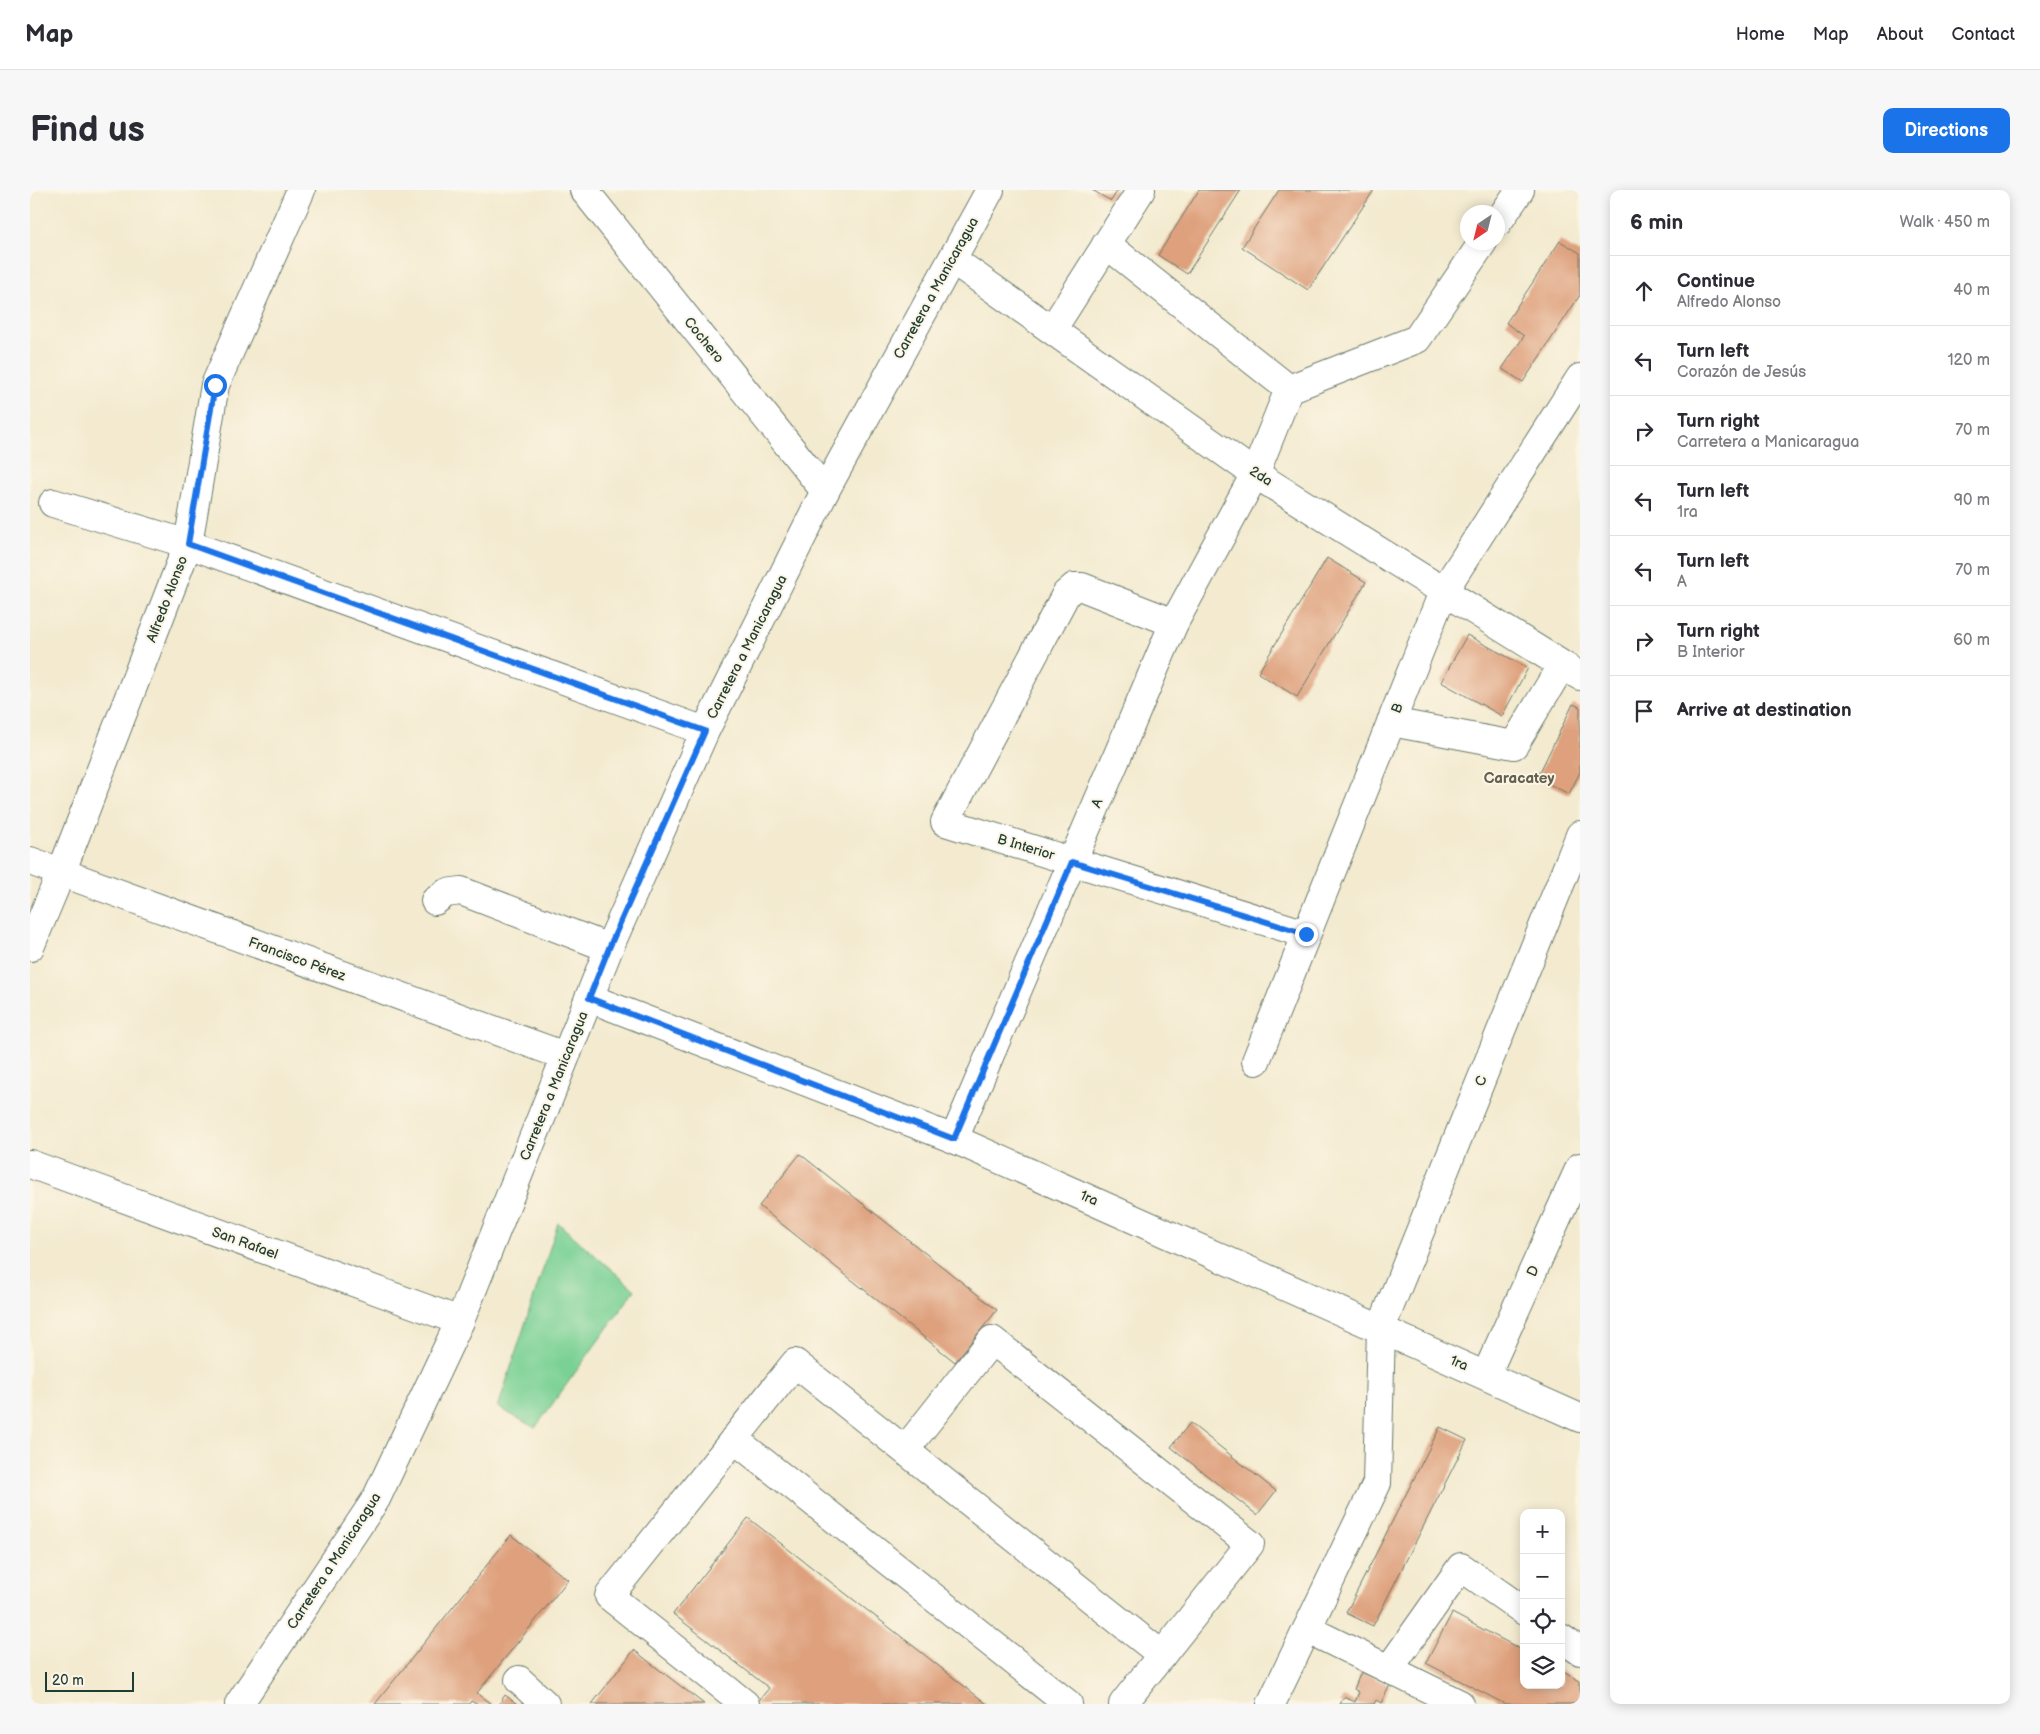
<!DOCTYPE html>
<meta charset="utf-8">
<style>
body{margin:0;font-family:"Balsamiq Sans",sans-serif;background:#f7f7f7;color:#2b2b33}
.controls{position:absolute;right:15px;bottom:15px;display:grid;overflow:hidden;border-radius:10px;box-shadow:0 2px 12px #0003}
.controls button{width:45px;height:45px;display:grid;place-items:center;padding:0;border:0;border-bottom:1px solid #e1e1e2;background:#fff;color:#2b2b33;font:25px sans-serif}
.compass{position:absolute;left:1430px;top:15px;width:45px;height:45px;border-radius:50%;background:#fff;box-shadow:0 2px 12px #0003;rotate:215deg}
.scale{position:absolute;left:15px;bottom:12px;width:89px;box-sizing:border-box;padding-left:5px;border:2px solid #1f3d34;border-top:0;font-size:14px;line-height:18px;white-space:nowrap;color:#1f3d34;-webkit-text-stroke:4px #fcf5e5;paint-order:stroke}
.stop{position:absolute;width:15px;height:15px;margin:-11px;border:4px solid #1a73e8;border-radius:50%;background:#fff}
.stop.end{background:#1a73e8;border-color:#fff;box-shadow:0 1px 5px #0008}
.list{margin:0;padding:0;list-style:none}
h2{display:flex;justify-content:space-between;align-items:center;height:65px;margin:0;padding:0 20px;font-size:21px}
h2 small{font-size:16px;font-weight:400;color:#7c7c81}
.list li{display:grid;grid-template-columns:32px 1fr auto;gap:15px;align-items:center;box-sizing:border-box;height:70px;padding:0 20px;border-top:1px solid #e1e1e2}
.list b{display:block;font-size:19px;white-space:nowrap}
.list p{margin:0;font-size:16px;white-space:nowrap;color:#7c7c81}
.list em{font-size:16px;font-style:normal;color:#7c7c81}
.icon{flex:none;width:28px;height:28px;fill:none;stroke:currentColor;stroke-width:2;stroke-linecap:round;stroke-linejoin:round}
.map{position:relative;flex:none;width:1550px;height:1514px;overflow:hidden;border-radius:10px}
header{display:flex;align-items:center;gap:30px;box-sizing:border-box;height:70px;padding:0 25px;background:#fff;border-bottom:1px solid #e1e1e2}
header strong{font-size:24px}
nav{display:flex;gap:28px;margin-inline-start:auto;font-size:18px}
.intro{display:flex;align-items:center;justify-content:space-between;box-sizing:border-box;height:120px;padding:0 30px}
h1{margin:0;font-size:35px}
.button{padding:12px 22px;border-radius:10px;background:#1a73e8;color:#fff;font-size:18px;font-weight:700}
main{display:flex;gap:30px;padding:0 30px}
aside{flex:1;background:#fff;border-radius:10px;box-shadow:0 2px 12px #0003}
.map>svg:first-child{display:block}
.green{fill:#7ad195;stroke:#4c8764}
.building{fill:#dea07d}
.lines{fill:none;stroke-linecap:round;stroke-linejoin:round}
.minor-casing{stroke:#697a6a;stroke-width:30}
.major-casing{stroke:#697a6a;stroke-width:30}
.minor{stroke:#fff;stroke-width:28}
.major{stroke:#fff;stroke-width:28}
.route{stroke:#1a73e8;stroke-width:6}
.labels{text-anchor:middle;dominant-baseline:central;stroke-width:4;stroke-linejoin:round;paint-order:stroke}
.street-label{font-size:14px;fill:#1f3d34;stroke:#fcf5e5}
.neighbourhood-label{font-size:15px;font-weight:bold;fill:#62604e;stroke:#fcf5e5}
</style>
<header>
<strong>Map</strong>
<nav><a>Home</a><a>Map</a><a>About</a><a>Contact</a></nav>
</header>
<div class="intro"><h1>Find us</h1><a class="button">Directions</a></div>
<main>
<div class="map">
<svg width="1550" height="1514" viewBox="0 0 1550 1514">
<rect width="100%" height="100%" fill="#fcf5e5"/>
<filter id="ink" filterUnits="userSpaceOnUse"><feTurbulence type="fractalNoise" baseFrequency=".02" numOctaves="2"/><feDisplacementMap in="SourceGraphic" scale="10" xChannelSelector="R" yChannelSelector="G"/><feConvolveMatrix kernelMatrix="1 2 1 2 8 2 1 2 1" color-interpolation-filters="sRGB"/></filter>
<filter id="wash" filterUnits="userSpaceOnUse"><feTurbulence type="fractalNoise" baseFrequency=".0096" numOctaves="4" result="noise"/><feDisplacementMap in="SourceGraphic" scale="20" xChannelSelector="R" yChannelSelector="G"/><feGaussianBlur stdDeviation="1.12" result="paint"/><feColorMatrix in="noise" values="0 0 0 0 0 0 0 0 0 0 0 0 0 0 0 0 0 1.4 0 .05"/><feComposite in="paint" operator="in"/></filter>
<g filter="url(#wash)">
<rect width="100%" height="100%" fill="#f3eacf"/>
<path class="green" d="M528,1033L605,1100L505,1238L468,1217Z"/>
<g id="blocks">
<g class="building">
<path d="M1062,0H1088L1081,11Z"/>
<path d="M1169,0H1211L1157,84L1128,65Z"/>
<path d="M1249,0H1344L1278,100L1212,57Z"/>
<path d="M1530,51L1550,63V105L1493,192L1472,179L1494,146L1476,133Z"/>
<path d="M1297,368L1336,392L1267,507L1228,483Z"/>
<path d="M1437,445L1498,478L1472,526L1411,492Z"/>
<path d="M1543,514L1550,517V582L1539,604L1507,588Z"/>
<path d="M770,964L967,1120L925,1172L729,1016Z"/>
<path d="M1160,1233L1246,1301L1227,1325L1141,1257Z"/>
<path d="M1410,1237L1437,1250L1343,1436L1316,1423Z"/>
<path d="M718,1328L873,1448L957,1514H726L739,1498L643,1424Z"/>
<path d="M481,1345L538,1390L447,1503L462,1514H446L441,1511L439,1514H345Z"/>
<path d="M1422,1423L1494,1461V1495H1531V1481L1550,1491V1514H1475L1396,1473Z"/>
<path d="M604,1460L627,1478L674,1514H562Z"/>
<path d="M1331,1482L1360,1495L1351,1513L1346,1510L1344,1514H1310L1314,1507L1325,1512L1329,1502L1324,1499Z"/>
<path d="M475,1505L487,1514H469Z"/>
</g>
</g>
</g>
<g filter="url(#ink)">
<use href="#blocks" fill-opacity="0" stroke="#697a6a" stroke-width="1"/>
<g class="lines">
<g class="minor-casing">
<g id="minor">
<path d="M554,0L795,301"/>
<path d="M1468,32L1490,0"/>
<path d="M1076,54L1259,199L1387,149L1453,52"/>
<path d="M923,70L1225,284L1550,486"/>
<path d="M1022,140L1111,0"/>
<path d="M23,313L158,354L675,541"/>
<path d="M1144,433L1052,397H1044L1036,404L915,632L1276,744"/>
<path d="M1361,532L1484,555L1532,475"/>
<path d="M0,671L535,866"/>
<path d="M405,711L416,703L431,701L579,758"/>
<path d="M0,757L31,683L158,354L185,195L271,0"/>
<path d="M559,808L924,949L1550,1228"/>
<path d="M1226,871L1413,402L1550,188"/>
<path d="M924,949L1144,433L1225,284L1259,199"/>
<path d="M0,974L430,1131"/>
<path d="M1456,1185L1550,977"/>
<path d="M704,1249L1038,1514"/>
<path d="M875,1260L962,1150L1220,1354L1093,1514"/>
<path d="M1277,1439L1430,1514"/>
<path d="M1531,1448L1550,1461"/>
<path d="M1359,1479L1431,1377L1494,1421"/>
<path d="M489,1490L515,1514"/>
<path d="M715,1514L579,1406L765,1173L1132,1465"/>
<path d="M1241,1514L1347,1293L1351,1138L1550,645"/>
</g>
</g>
<g class="major-casing">
<path id="major" d="M209,1514L346,1309L430,1131L579,758L675,541L795,301L960,0"/>
</g>
<use href="#minor" class="minor"/>
<use href="#major" class="major"/>
</g>
</g>
<g class="lines" filter="url(#ink)">
<path class="route" d="M185,195L158,354L675,541L579,758L559,808L924,949L1042,672L1276,744"/>
</g>
<g class="labels">
<g class="street-label">
<text transform="translate(906 98) rotate(-61)">Carretera a Manicaragua</text>
<text transform="translate(674 150) rotate(51)">Cochero</text>
<text transform="translate(1231 286) rotate(33)">2da</text>
<text transform="translate(137 409) rotate(-69)">Alfredo Alonso</text>
<text transform="translate(717 457) rotate(-63)">Carretera a Manicaragua</text>
<text transform="translate(1367 518) rotate(-68)">B</text>
<text transform="translate(1067 613) rotate(-67)">A</text>
<text transform="translate(996 657) rotate(17)">B Interior</text>
<text transform="translate(267 769) rotate(20)">Francisco Pérez</text>
<text transform="translate(1451 891) rotate(-68)">C</text>
<text transform="translate(524 896) rotate(-68)">Carretera a Manicaragua</text>
<text transform="translate(1059 1008) rotate(24)">1ra</text>
<text transform="translate(215 1053) rotate(20)">San Rafael</text>
<text transform="translate(1503 1081) rotate(-66)">D</text>
<text transform="translate(1429 1173) rotate(24)">1ra</text>
<text transform="translate(304 1371) rotate(-57)">Carretera a Manicaragua</text>
</g>
<g class="neighbourhood-label">
<text x="1489" y="588">Caracatey</text>
</g>
</g>
</svg>
<div class="controls">
<button>+</button>
<button>−</button>
<button><svg class="icon" aria-label="locate" viewBox="0 0 24 24"><circle cx="12" cy="12" r="6"/><path d="M12 2v4M12 18v4M2 12h4M18 12h4"/></svg></button>
<button><svg class="icon" aria-label="layers" viewBox="0 0 24 24"><path d="M12 4l9 5-9 5-9-5zM3 14l9 5 9-5"/></svg></button>
</div>
<svg class="compass" viewBox="-18 -18 36 36"><path d="M0-13l5 13h-10z" fill="#e53935"/><path d="M0 13l5-13h-10z" fill="#7c7c81"/></svg>
<div class="scale">20 m</div>
<div class="stop" style="left:185px;top:195px"></div>
<div class="stop end" style="left:1276px;top:744px"></div>
</div>
<aside>
<h2>6 min<small>Walk · 450 m</small></h2>
<ul class="list">
<li><svg class="icon" aria-label="ahead" viewBox="0 0 24 24"><path d="M12 20V5M6 11l6-6 6 6"/></svg><div><b>Continue</b><p>Alfredo Alonso</p></div><em>40 m</em></li>
<li><svg class="icon" aria-label="left" viewBox="0 0 24 24"><path d="M17 20v-9H6M10 6l-5 5 5 5"/></svg><div><b>Turn left</b><p>Corazón de Jesús</p></div><em>120 m</em></li>
<li><svg class="icon" aria-label="right" viewBox="0 0 24 24"><path d="M7 20v-9h11M14 6l5 5-5 5"/></svg><div><b>Turn right</b><p>Carretera a Manicaragua</p></div><em>70 m</em></li>
<li><svg class="icon" aria-label="left" viewBox="0 0 24 24"><path d="M17 20v-9H6M10 6l-5 5 5 5"/></svg><div><b>Turn left</b><p>1ra</p></div><em>90 m</em></li>
<li><svg class="icon" aria-label="left" viewBox="0 0 24 24"><path d="M17 20v-9H6M10 6l-5 5 5 5"/></svg><div><b>Turn left</b><p>A</p></div><em>70 m</em></li>
<li><svg class="icon" aria-label="right" viewBox="0 0 24 24"><path d="M7 20v-9h11M14 6l5 5-5 5"/></svg><div><b>Turn right</b><p>B Interior</p></div><em>60 m</em></li>
<li><svg class="icon" aria-label="arrive" viewBox="0 0 24 24"><path d="M6 21V4h12l-3 4 3 4H6"/></svg><div><b>Arrive at destination</b></div></li>
</ul>
</aside>
</main>
